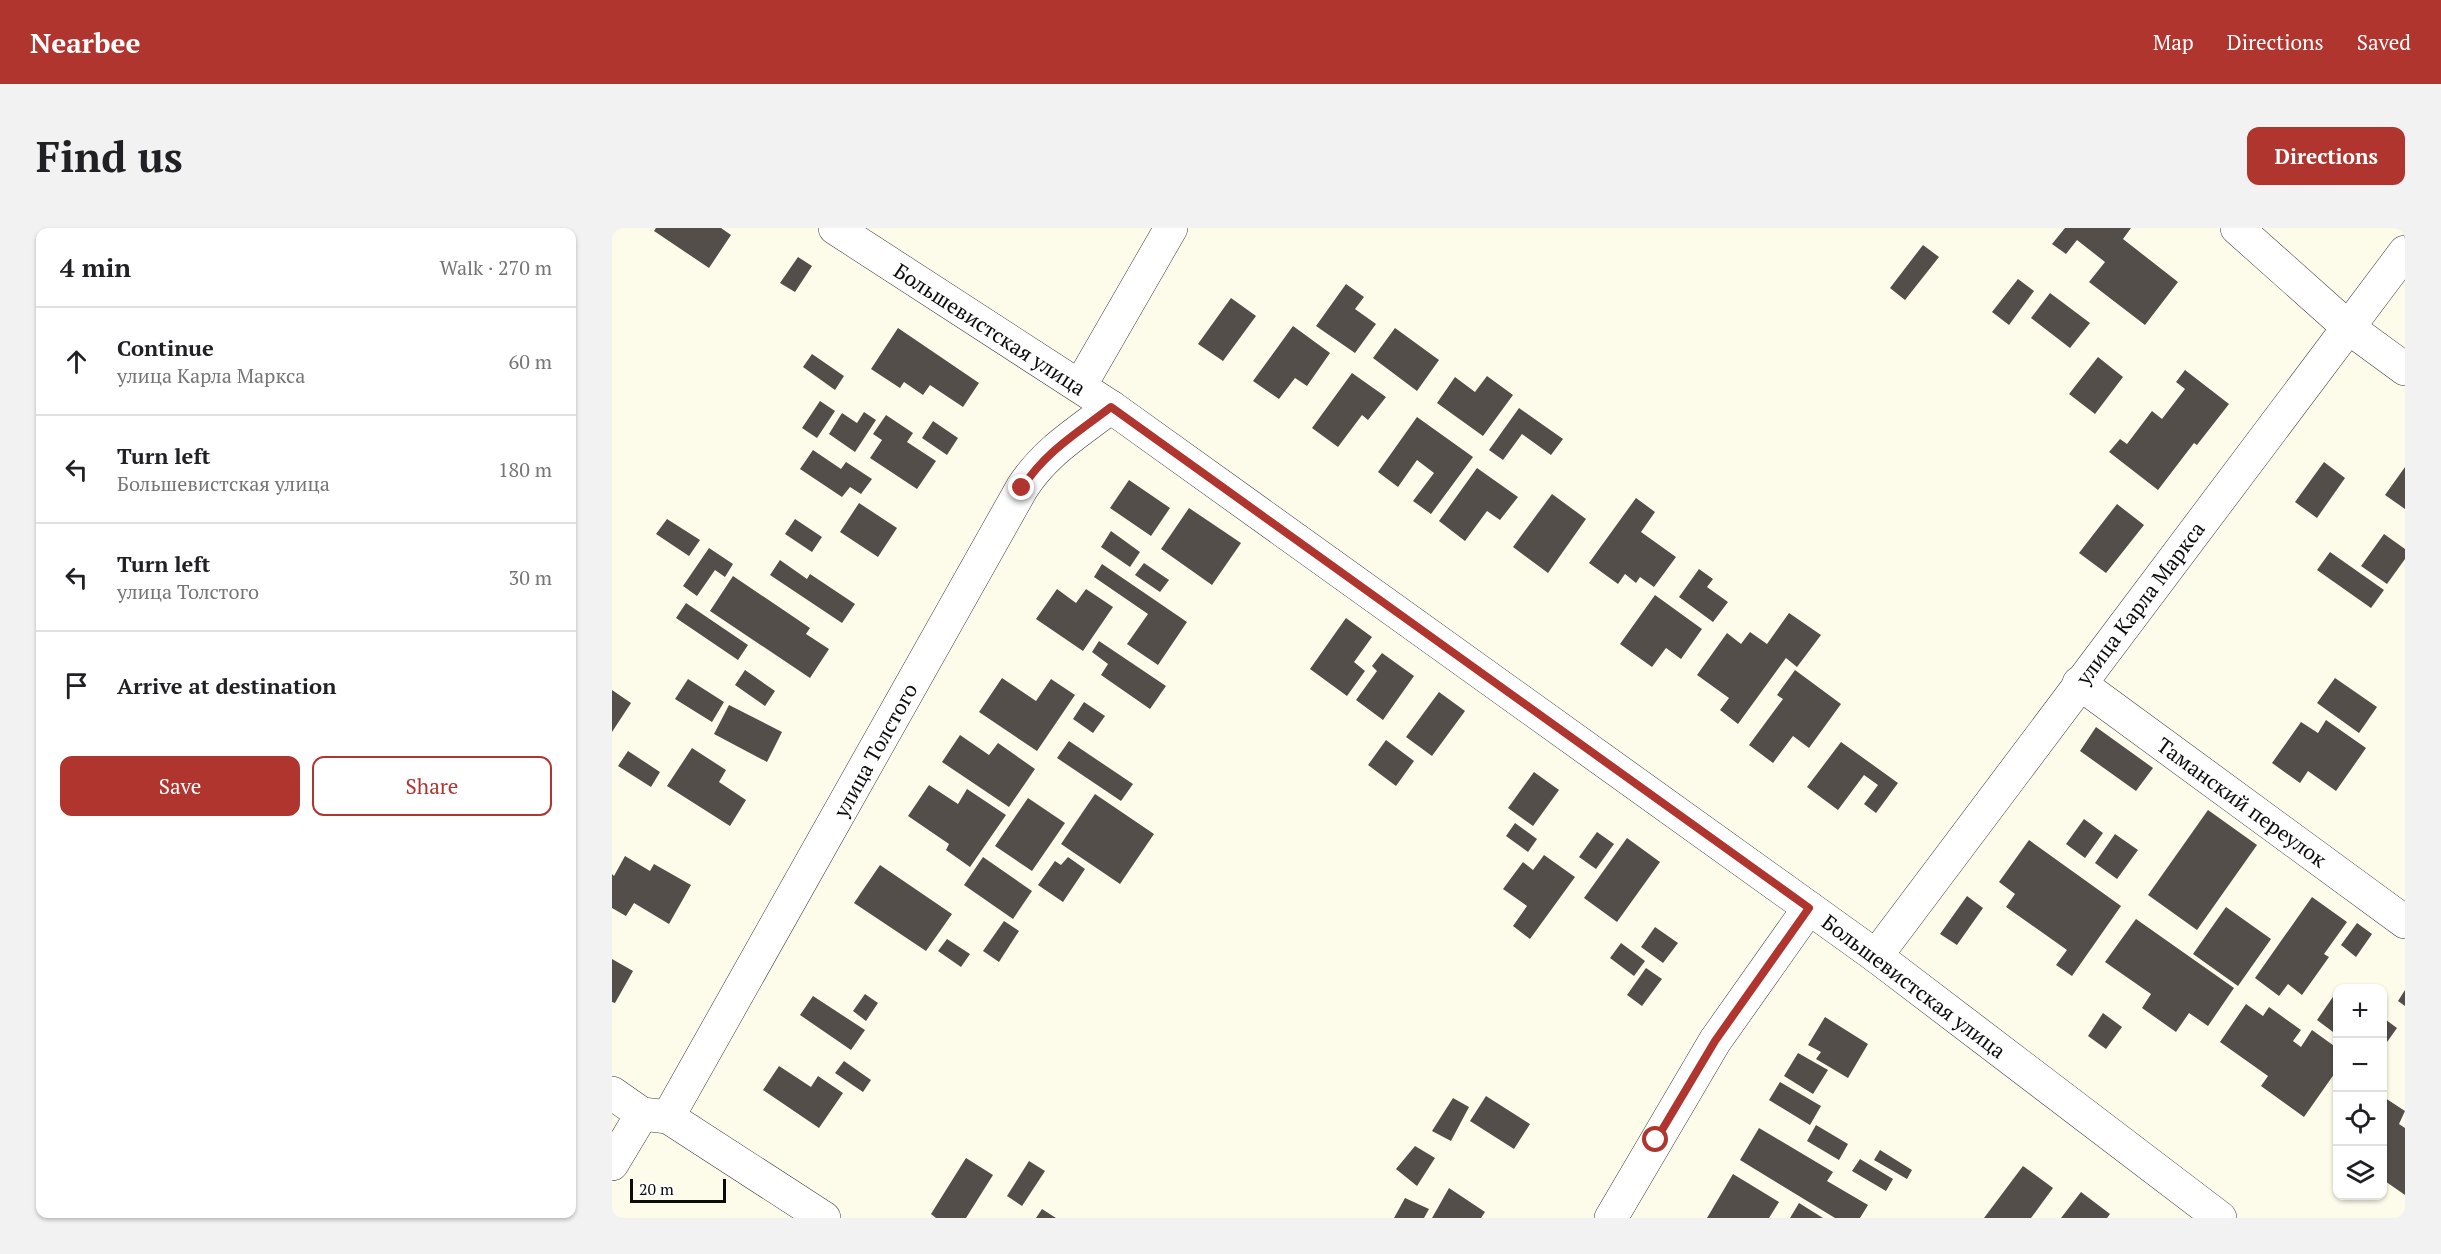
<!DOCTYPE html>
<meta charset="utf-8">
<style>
body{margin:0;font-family:"PT Serif",serif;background:#f2f2f2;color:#202124}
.controls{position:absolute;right:18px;bottom:18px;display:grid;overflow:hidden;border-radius:12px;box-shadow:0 2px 4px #0004}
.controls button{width:54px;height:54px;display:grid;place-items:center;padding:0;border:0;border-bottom:2px solid #e0e0e0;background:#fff;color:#202124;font:30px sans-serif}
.scale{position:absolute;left:18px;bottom:15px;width:96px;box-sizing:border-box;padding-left:6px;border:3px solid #0b0b0b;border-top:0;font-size:16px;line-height:21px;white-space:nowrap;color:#0b0b0b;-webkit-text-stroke:4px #fff;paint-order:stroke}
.stop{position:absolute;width:18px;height:18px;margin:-14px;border:4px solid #b0352f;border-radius:50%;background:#fff}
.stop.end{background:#b0352f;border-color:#fff;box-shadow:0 2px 6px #0008}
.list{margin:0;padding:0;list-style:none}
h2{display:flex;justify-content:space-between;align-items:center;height:78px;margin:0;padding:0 24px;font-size:26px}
h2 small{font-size:20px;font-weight:400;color:#757577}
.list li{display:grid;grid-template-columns:39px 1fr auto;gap:18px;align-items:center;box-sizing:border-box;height:108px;padding:0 24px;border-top:2px solid #e0e0e0}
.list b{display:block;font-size:22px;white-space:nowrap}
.list p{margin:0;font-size:20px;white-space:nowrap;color:#757577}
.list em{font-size:20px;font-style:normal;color:#757577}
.actions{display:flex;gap:12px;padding:18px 24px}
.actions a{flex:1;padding:14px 0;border:2px solid #b0352f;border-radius:12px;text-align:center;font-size:21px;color:#b0352f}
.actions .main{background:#b0352f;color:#fff}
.icon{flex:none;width:33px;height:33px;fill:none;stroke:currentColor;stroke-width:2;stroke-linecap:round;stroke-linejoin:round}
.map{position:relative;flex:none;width:1793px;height:990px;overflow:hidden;border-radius:12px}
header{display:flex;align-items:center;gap:36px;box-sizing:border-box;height:84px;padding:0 30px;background:#b0352f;color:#fff}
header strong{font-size:28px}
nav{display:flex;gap:33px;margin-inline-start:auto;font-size:21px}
.intro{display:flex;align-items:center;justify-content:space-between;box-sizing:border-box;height:144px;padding:0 36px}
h1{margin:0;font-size:42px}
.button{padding:15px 27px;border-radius:12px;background:#b0352f;color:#fff;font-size:21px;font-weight:700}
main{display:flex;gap:36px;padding:0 36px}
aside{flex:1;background:#fff;border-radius:12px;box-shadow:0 2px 4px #0004}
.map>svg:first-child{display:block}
.building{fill:#534e49}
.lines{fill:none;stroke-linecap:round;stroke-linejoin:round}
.minor-casing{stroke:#3e3e3e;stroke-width:34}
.minor{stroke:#fff;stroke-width:33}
.route{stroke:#b0352f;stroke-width:8}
.labels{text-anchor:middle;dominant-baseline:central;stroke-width:6;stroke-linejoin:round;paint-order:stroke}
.street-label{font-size:21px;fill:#0b0b0b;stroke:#fff}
</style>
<header>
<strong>Nearbee</strong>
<nav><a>Map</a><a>Directions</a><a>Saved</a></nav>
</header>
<div class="intro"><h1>Find us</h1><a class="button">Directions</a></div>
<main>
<aside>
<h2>4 min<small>Walk · 270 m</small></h2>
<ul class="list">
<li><svg class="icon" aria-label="ahead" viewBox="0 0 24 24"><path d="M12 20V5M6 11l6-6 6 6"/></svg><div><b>Continue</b><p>улица Карла Маркса</p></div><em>60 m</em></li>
<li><svg class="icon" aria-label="left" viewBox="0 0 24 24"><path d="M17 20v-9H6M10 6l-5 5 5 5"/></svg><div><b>Turn left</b><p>Большевистская улица</p></div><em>180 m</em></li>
<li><svg class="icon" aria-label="left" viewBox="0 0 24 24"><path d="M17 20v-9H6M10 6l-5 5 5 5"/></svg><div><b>Turn left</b><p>улица Толстого</p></div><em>30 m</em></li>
<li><svg class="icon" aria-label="arrive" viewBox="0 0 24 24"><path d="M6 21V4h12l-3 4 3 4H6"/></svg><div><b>Arrive at destination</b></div></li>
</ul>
<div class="actions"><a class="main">Save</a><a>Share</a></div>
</aside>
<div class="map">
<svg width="1793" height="990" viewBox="0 0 1793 990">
<rect width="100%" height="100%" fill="#fdfceb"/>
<g class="building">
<path d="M44,0H109L119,7L97,40L42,3Z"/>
<path d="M1453,0H1519L1511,11L1566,54L1533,97L1477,54L1493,34L1465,12L1454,26L1440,16Z"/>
<path d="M1311,17L1327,29L1293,72L1278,60Z"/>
<path d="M186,29L200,38L183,64L168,55Z"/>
<path d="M1406,51L1422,63L1397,97L1380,84Z"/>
<path d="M734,56L752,69L743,81L764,96L743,125L704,98Z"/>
<path d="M1438,65L1478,95L1458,120L1419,90Z"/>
<path d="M619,70L644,88L611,133L586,116Z"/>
<path d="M681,98L718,125L695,158L683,150L667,171L641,153Z"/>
<path d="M286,100L367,155L351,179L318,157L311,167L292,154L288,160L259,141Z"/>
<path d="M783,100L827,132L805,163L761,130Z"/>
<path d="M200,126L232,148L223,162L191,139Z"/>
<path d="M1486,129L1511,149L1483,186L1457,166Z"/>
<path d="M1573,142L1617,176L1585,217L1582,215L1546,262L1497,224L1508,211L1515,216L1540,183L1550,191L1573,161L1564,154Z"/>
<path d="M740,145L774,169L756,192L750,187L726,219L700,200Z"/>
<path d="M875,148L901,167L871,208L825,175L843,149L863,164Z"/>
<path d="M208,173L223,183L205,210L190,200Z"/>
<path d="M907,180L951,211L939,227L910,206L891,232L877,222Z"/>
<path d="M252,184L264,192L243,224L217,206L230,185L245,195Z"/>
<path d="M274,187L301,205L295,214L324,233L305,261L258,230L270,212L261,206Z"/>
<path d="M805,189L861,229L819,286L801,273L822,245L805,232L786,259L766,244Z"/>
<path d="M321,193L346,210L335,227L310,210Z"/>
<path d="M201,222L229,241L234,234L260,251L249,266L238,259L230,269L188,241Z"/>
<path d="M1712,234L1733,250L1705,290L1683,274Z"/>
<path d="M1793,239V281L1773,267Z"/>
<path d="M865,240L906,269L888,292L875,283L853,313L827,293Z"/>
<path d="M517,252L558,280L539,308L498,280Z"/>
<path d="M940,266L974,291L936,345L901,319Z"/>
<path d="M1024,270L1043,284L1029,304L1064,329L1042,359L1028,349L1024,355L1013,346L1006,356L977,335Z"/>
<path d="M247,275L285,300L266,329L228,304Z"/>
<path d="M1505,276L1532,297L1494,345L1467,325Z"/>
<path d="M577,280L629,315L600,357L549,321Z"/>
<path d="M55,291L88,312L77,328L44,306Z"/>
<path d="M183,291L210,309L200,324L173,306Z"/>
<path d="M499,303L528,324L518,339L489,319Z"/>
<path d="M1772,306L1793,321V331L1775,356L1749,338Z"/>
<path d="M97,320L121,336L113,349L103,342L85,368L71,358Z"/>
<path d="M1718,324L1772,362L1759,380L1705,342Z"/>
<path d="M168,332L195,351L198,346L243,376L230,395L158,347Z"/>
<path d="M532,335L557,352L548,364L523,347Z"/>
<path d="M490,336L575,394L546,437L515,416L536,386L482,349Z"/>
<path d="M1087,341L1101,351L1095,359L1116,374L1101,394L1067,369Z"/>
<path d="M121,348L198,400L194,406L217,421L198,450L98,383Z"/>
<path d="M445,361L464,375L474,361L501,379L471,423L424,391Z"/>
<path d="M1043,367L1090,401L1069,431L1054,420L1040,439L1008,416Z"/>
<path d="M74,375L136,417L126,432L64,390Z"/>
<path d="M1177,385L1209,407L1185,439L1174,430L1126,496L1108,482L1117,470L1085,447L1115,405L1129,416L1138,404L1155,416Z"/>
<path d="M734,390L760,409L742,434L753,443L735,468L698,441Z"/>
<path d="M487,413L554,458L538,481L489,447L496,436L480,424Z"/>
<path d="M770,425L802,448L771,492L744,472L765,443L760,438Z"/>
<path d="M133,442L163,463L153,478L123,457Z"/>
<path d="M1183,442L1229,476L1197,520L1181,508L1161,535L1137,517L1171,471L1165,467Z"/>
<path d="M390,450L424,473L439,451L463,467L425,523L367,484Z"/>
<path d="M1723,450L1765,479L1747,505L1705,475Z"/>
<path d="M76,451L112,474L100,494L63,471Z"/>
<path d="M0,462L19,475L0,504Z"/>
<path d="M827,464L853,483L820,528L794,509Z"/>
<path d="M472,474L493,488L481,505L461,491Z"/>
<path d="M117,477L170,504L155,534L102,506Z"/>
<path d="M1714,492L1754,520L1724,563L1696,543L1688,555L1660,535L1689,494L1706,505Z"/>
<path d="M1484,499L1541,540L1524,563L1468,523Z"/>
<path d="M348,507L377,527L386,515L423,541L397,579L330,534Z"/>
<path d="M774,512L802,533L784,558L756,537Z"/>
<path d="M457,513L521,556L509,573L445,530Z"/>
<path d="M1229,514L1286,555L1264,585L1252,576L1266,557L1252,547L1226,582L1195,559Z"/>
<path d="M80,520L114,542L107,554L134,572L118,598L55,558Z"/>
<path d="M16,523L48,544L39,559L6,538Z"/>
<path d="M922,544L947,562L921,598L896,580Z"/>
<path d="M317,557L346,576L355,561L394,587L358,639L334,622L337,616L296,588Z"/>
<path d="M483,566L542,606L508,656L449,616Z"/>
<path d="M416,570L453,595L420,643L383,618Z"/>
<path d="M1596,582L1645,617L1585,702L1536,667Z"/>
<path d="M1472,591L1491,605L1473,630L1454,616Z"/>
<path d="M903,595L925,611L916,624L894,608Z"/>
<path d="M985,604L1002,616L984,641L967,629Z"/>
<path d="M1503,606L1526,622L1505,651L1483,635Z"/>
<path d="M1015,610L1048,634L1005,694L972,670Z"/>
<path d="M1417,612L1509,678L1460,748L1444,737L1455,722L1394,679L1403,666L1387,654Z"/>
<path d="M932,627L963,649L918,711L901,698L915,678L891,661L911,634L921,642Z"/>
<path d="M13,628L38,643L42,636L79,657L57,696L22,675L14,688L0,680V646L2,648Z"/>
<path d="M371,629L420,663L401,691L352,657Z"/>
<path d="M456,629L473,641L451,674L426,657L443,633L449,637Z"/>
<path d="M268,637L340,686L314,723L242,675Z"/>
<path d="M1355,668L1371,680L1345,717L1328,706Z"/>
<path d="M1700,669L1735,694L1712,726L1717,729L1690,767L1676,756L1667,768L1643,750Z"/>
<path d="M1614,679L1659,711L1626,758L1581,726Z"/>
<path d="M1524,691L1622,760L1596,798L1577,785L1564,804L1530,780L1539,766L1493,734Z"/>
<path d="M392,693L407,703L387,734L371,723Z"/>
<path d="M1745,695L1760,706L1744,729L1729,717Z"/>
<path d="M1043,699L1066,715L1051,735L1029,719Z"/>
<path d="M335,711L358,726L349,739L326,723Z"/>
<path d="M1009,715L1033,733L1022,748L998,730Z"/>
<path d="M0,731L21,743L3,775L0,774Z"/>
<path d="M1034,740L1050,751L1030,778L1015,767Z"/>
<path d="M1793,762V778L1786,773Z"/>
<path d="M1725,763V807L1705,792Z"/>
<path d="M253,766L266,775L254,793L241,783Z"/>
<path d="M201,768L253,802L239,822L188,787Z"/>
<path d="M1634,776L1651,788L1657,779L1689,802L1681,813L1689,819L1700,802L1725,820V842L1692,889L1649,858L1656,848L1608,814Z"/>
<path d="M1491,785L1510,799L1494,821L1476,808Z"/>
<path d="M1213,789L1256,816L1236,850L1204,831L1209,824L1196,817Z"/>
<path d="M1770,789L1785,800L1770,821Z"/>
<path d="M1186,825L1216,842L1201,866L1172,848Z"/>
<path d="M232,833L259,852L251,864L223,845Z"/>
<path d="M167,838L199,859L206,848L231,865L207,900L151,862Z"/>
<path d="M1168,854L1209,878L1198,897L1157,872Z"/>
<path d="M874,868L918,896L902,921L858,893Z"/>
<path d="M1770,868L1793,883L1787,896L1793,900V967L1770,951Z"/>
<path d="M841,870L857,879L839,913L820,903Z"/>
<path d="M1204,897L1236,916L1227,932L1195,913Z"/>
<path d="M1147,900L1221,944L1215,953L1256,977L1248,990H1223L1128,932Z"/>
<path d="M803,918L823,930L805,958L784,941Z"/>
<path d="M1268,922L1300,942L1295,951L1262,932Z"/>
<path d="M354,930L381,947L354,990H324L319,986Z"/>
<path d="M1248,931L1281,951L1274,963L1240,943Z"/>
<path d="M417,933L433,943L410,978L395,968Z"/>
<path d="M1411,938L1441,960L1419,990H1372Z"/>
<path d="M1121,946L1167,974L1157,990H1095Z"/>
<path d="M837,960L873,984L869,990H820Z"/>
<path d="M1469,964L1498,986L1495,990H1449Z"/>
<path d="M793,970L817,981L812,990H782Z"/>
<path d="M1187,975L1211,990H1178Z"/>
<path d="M430,981L444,990H424Z"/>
</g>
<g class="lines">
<g class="minor-casing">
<g id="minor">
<path d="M223,0L499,179L1264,728L1608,990"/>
<path d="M1625,0L1737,100L1793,141"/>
<path d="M468,158L559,0"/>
<path d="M1467,455L1793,694"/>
<path d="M1264,728L1793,24"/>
<path d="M0,865L30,886L56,889L212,990"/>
<path d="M56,889L410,260C433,224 465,205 499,179"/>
<path d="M0,936L30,886"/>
<path d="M999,990L1103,813L1197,680"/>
</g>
</g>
<use href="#minor" class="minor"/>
</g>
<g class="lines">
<path class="route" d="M410,260C433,224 465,205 499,179L1197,680L1103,813L1044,912"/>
</g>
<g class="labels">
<g class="street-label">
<text transform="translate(378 101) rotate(33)">Большевистская улица</text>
<text transform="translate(1528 375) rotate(-53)">улица Карла Маркса</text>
<text transform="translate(263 522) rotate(-61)">улица Толстого</text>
<text transform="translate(1630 574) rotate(36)">Таманский переулок</text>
<text transform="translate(1302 758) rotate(37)">Большевистская улица</text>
</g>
</g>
</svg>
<div class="controls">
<button>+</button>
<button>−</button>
<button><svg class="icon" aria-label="locate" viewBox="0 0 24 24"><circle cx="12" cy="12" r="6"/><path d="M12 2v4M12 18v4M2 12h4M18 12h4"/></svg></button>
<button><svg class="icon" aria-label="layers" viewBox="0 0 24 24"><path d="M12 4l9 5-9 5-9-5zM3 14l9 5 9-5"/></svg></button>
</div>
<div class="scale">20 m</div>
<div class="stop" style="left:1044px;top:912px"></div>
<div class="stop end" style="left:410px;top:260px"></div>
</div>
</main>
